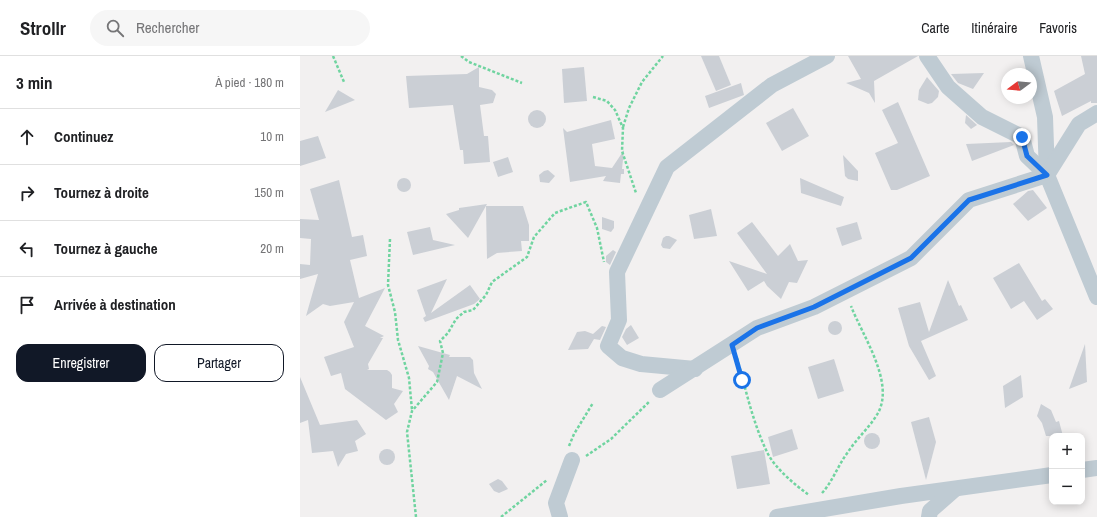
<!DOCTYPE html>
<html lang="fr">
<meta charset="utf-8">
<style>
body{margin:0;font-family:"Archivo Narrow",sans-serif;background:#f6f6f6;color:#202124}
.controls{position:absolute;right:12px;bottom:12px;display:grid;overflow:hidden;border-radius:8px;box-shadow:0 2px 10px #0003}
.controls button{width:36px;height:36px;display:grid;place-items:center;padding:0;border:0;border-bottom:1px solid #e0e0e0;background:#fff;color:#202124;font:20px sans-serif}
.compass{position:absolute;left:701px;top:12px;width:36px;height:36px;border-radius:50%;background:#fff;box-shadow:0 2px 10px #0003;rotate:254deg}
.stop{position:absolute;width:12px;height:12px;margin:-9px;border:3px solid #1a73e8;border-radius:50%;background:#fff}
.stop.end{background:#1a73e8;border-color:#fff;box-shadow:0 1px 4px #0008}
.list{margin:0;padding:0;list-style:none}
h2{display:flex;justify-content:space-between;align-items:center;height:52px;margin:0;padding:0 16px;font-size:17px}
h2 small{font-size:13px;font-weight:400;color:#757577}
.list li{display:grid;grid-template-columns:26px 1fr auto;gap:12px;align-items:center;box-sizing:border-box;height:56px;padding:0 16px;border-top:1px solid #e0e0e0}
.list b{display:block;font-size:15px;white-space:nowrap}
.list em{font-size:13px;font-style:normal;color:#757577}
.actions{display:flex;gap:8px;padding:12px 16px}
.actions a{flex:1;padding:9px 0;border:1px solid #111827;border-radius:12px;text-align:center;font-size:14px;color:#111827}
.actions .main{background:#111827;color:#fff}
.icon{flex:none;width:22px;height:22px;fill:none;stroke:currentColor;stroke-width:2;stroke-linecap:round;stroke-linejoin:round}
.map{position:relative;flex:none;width:797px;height:461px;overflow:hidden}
header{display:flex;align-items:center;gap:24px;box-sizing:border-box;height:56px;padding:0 20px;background:#fff;border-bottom:1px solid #e0e0e0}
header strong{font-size:19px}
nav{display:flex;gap:22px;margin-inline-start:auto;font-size:14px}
.search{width:280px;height:36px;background:#f6f6f6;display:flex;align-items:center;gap:10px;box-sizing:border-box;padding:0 14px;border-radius:22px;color:#757577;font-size:15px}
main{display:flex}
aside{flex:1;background:#fff}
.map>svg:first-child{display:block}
.building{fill:#cbcfd5}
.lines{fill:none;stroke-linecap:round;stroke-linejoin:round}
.path{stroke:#70d4a0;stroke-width:2.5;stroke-dasharray:3 2;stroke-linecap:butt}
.minor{stroke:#bfcbd3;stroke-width:16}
.route{stroke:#1a73e8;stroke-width:5}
</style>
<header>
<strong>Strollr</strong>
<div class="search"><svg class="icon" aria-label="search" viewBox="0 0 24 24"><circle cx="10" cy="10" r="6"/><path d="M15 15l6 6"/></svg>Rechercher</div>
<nav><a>Carte</a><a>Itinéraire</a><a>Favoris</a></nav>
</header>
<main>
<aside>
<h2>3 min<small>À pied · 180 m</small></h2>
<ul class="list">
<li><svg class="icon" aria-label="ahead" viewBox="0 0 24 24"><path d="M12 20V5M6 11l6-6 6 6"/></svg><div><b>Continuez</b></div><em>10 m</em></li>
<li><svg class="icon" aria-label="right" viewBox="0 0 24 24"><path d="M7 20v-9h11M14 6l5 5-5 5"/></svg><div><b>Tournez à droite</b></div><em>150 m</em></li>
<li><svg class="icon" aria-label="left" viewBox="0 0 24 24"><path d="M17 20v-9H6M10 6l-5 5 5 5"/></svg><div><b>Tournez à gauche</b></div><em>20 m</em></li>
<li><svg class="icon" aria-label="arrive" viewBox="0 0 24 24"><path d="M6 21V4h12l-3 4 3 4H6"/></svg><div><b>Arrivée à destination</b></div></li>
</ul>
<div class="actions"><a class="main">Enregistrer</a><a>Partager</a></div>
</aside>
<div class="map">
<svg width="797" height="461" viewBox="0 0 797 461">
<rect width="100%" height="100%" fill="#f2f0f0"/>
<g class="building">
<path d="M401,0H419L431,29L416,35Z"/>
<path d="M548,0H618L574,25L575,47L569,37L546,27L561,23Z"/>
<path d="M781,0H797V47H791V45L762,60L754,35L785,18Z"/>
<path d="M179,11V31L192,34L196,38L193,47L180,49L184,80H188L190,106L164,108L163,94H160L153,49L109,52L106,20L167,18Z"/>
<path d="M284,11L287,45L264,47L262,13Z"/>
<path d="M684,17L673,33L658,27L651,18Z"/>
<path d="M627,21L639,35L638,41L632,47L628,48L618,44L619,34Z"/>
<path d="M441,27L444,39L409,52L405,40Z"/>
<path d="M38,34L55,44L25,56Z"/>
<path d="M598,46L630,120L597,134H591L575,97L598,87L582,54Z"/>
<path d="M493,52L509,80L482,95L466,67Z"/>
<circle cx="237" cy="63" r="9"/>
<path d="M666,59L677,69L671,73L665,67Z"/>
<path d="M311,64L315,83L292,88L295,110L312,112L324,94L322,113H324V118H321L320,127L303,125L306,120L270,126L263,72L267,76Z"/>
<path d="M18,80L26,102L0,110V85Z"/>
<path d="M711,86L714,89L672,105L666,88Z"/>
<path d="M543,99L558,115V125L548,123L545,120Z"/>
<path d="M208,101L213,116L198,121L193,106Z"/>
<path d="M248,114L255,120L249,127L240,126L239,119L244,115Z"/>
<path d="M500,122L544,141L541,150L501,137Z"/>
<circle cx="104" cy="129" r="7"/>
<path d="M39,124L52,181L63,179L67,200L50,204L59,242L85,232L65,270L84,280L80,282H83L68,308L69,313L67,314H87L90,316L92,319V332L103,335L94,348L98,356L86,364L45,333L41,317L31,320L24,301L54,291L44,266L54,246L30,250L23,248L6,260L18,218L0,223V208L10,209L11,183L0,182V163L19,164L10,133Z"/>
<path d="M733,134L747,152L728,165L713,148L728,135Z"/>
<path d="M187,148L168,182L146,158L159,154V152Z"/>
<path d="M186,150H223L229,169V185H221L222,195L197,197L187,203Z"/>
<path d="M411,153L417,180L394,183L389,159Z"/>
<path d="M302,161L314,165V172L311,176L302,173Z"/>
<path d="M452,166L478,200L490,188L498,205L508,204L497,227L489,226L481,243L467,230L464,225L448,235L429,205L467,218L437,177Z"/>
<path d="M557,166L562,183L542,190L536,172Z"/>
<path d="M130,171L133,184L155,189L113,199L107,176Z"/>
<path d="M366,180H369L377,184L370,193L363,192L361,189L363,182Z"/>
<path d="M313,194L316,196L310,209L306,206V200Z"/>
<path d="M719,207L742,245L745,243L753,253L737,264L724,245L711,253L693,222Z"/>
<path d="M147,223L131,257L170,229L180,243L174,248L125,266L123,262L126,260L117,234Z"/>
<path d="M648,224L659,250L661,249L668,264L621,285L636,320L629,324L609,290L598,252L620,246L629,276Z"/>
<circle cx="535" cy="272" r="7"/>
<path d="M331,269L339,282L327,289L322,281L326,273Z"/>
<path d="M302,270L306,271L300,284L294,283L288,293L268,294L277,276L285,275L293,278Z"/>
<path d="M785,288L787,326L769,333Z"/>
<path d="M118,290L150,299L149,301H170L173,304L174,317L182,333L157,320L149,344L133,316L128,313L129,310Z"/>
<path d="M534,303L544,335L518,343L508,311Z"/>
<path d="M721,319L723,341L705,352L703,330Z"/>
<path d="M0,321L20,369L57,364L66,378L55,385L58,395L46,398L38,411L33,395L12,397L8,364L0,367Z"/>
<path d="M741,348L751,354L756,366L759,365L763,380H746L742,367L737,360Z"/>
<path d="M629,361L636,386L626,424L611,366Z"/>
<path d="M492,373L498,393L473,401L468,381Z"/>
<circle cx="572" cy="385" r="8"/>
<circle cx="87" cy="401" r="8"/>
<path d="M464,394L470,428L437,433L431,400Z"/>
<path d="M198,423L202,425L208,433L199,437L194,435L189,428Z"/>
</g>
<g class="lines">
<g class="path">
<path d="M33,0L44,26"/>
<path d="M161,0L169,6L222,27"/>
<path d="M293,41L307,45L315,54L323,72L322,95L336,137"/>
<path d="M323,71L329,52L342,26L363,0"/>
<path d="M90,183L88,229L95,256L98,284L109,322L112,354"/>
<path d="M437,302C446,334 453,368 468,398C476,413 495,429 509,439"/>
<path d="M269,390L274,378L293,347"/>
<path d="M286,400L311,383L350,345"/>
<path d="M522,437C533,425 538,409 548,396C557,382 570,371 578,357C595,326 562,279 551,250"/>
<path d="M116,461L107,376L112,355L137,326L143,297L140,285L148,277L156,263L164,256L173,254L186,239L192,226L227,201L234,181L255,157L286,146L297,172L304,206"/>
<path d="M201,461L247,424"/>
</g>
<g class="minor">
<path d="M627,0L648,31L682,61L722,81L727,100L747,119"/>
<path d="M731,0L745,61L747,119L797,241"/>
<path d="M395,313L341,308L322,302L308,290L319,264L317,216L367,111L472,29L527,0"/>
<path d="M360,334L457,272L514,251L611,202L669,144L747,119L779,68L797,57"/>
<path d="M782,414L797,412"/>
<path d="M260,461L256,447L272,404"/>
<path d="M477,461L601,440L752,419"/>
<path d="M629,461L630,455L654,434"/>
</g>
</g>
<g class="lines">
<path class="route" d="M442,324L432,289L457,272L514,251L611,202L669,144L747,119L727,100L722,81"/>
</g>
</svg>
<div class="controls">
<button>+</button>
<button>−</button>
</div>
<svg class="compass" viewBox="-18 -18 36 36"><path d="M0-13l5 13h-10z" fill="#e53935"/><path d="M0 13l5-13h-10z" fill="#757577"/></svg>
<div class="stop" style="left:442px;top:324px"></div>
<div class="stop end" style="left:722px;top:81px"></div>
</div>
</main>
